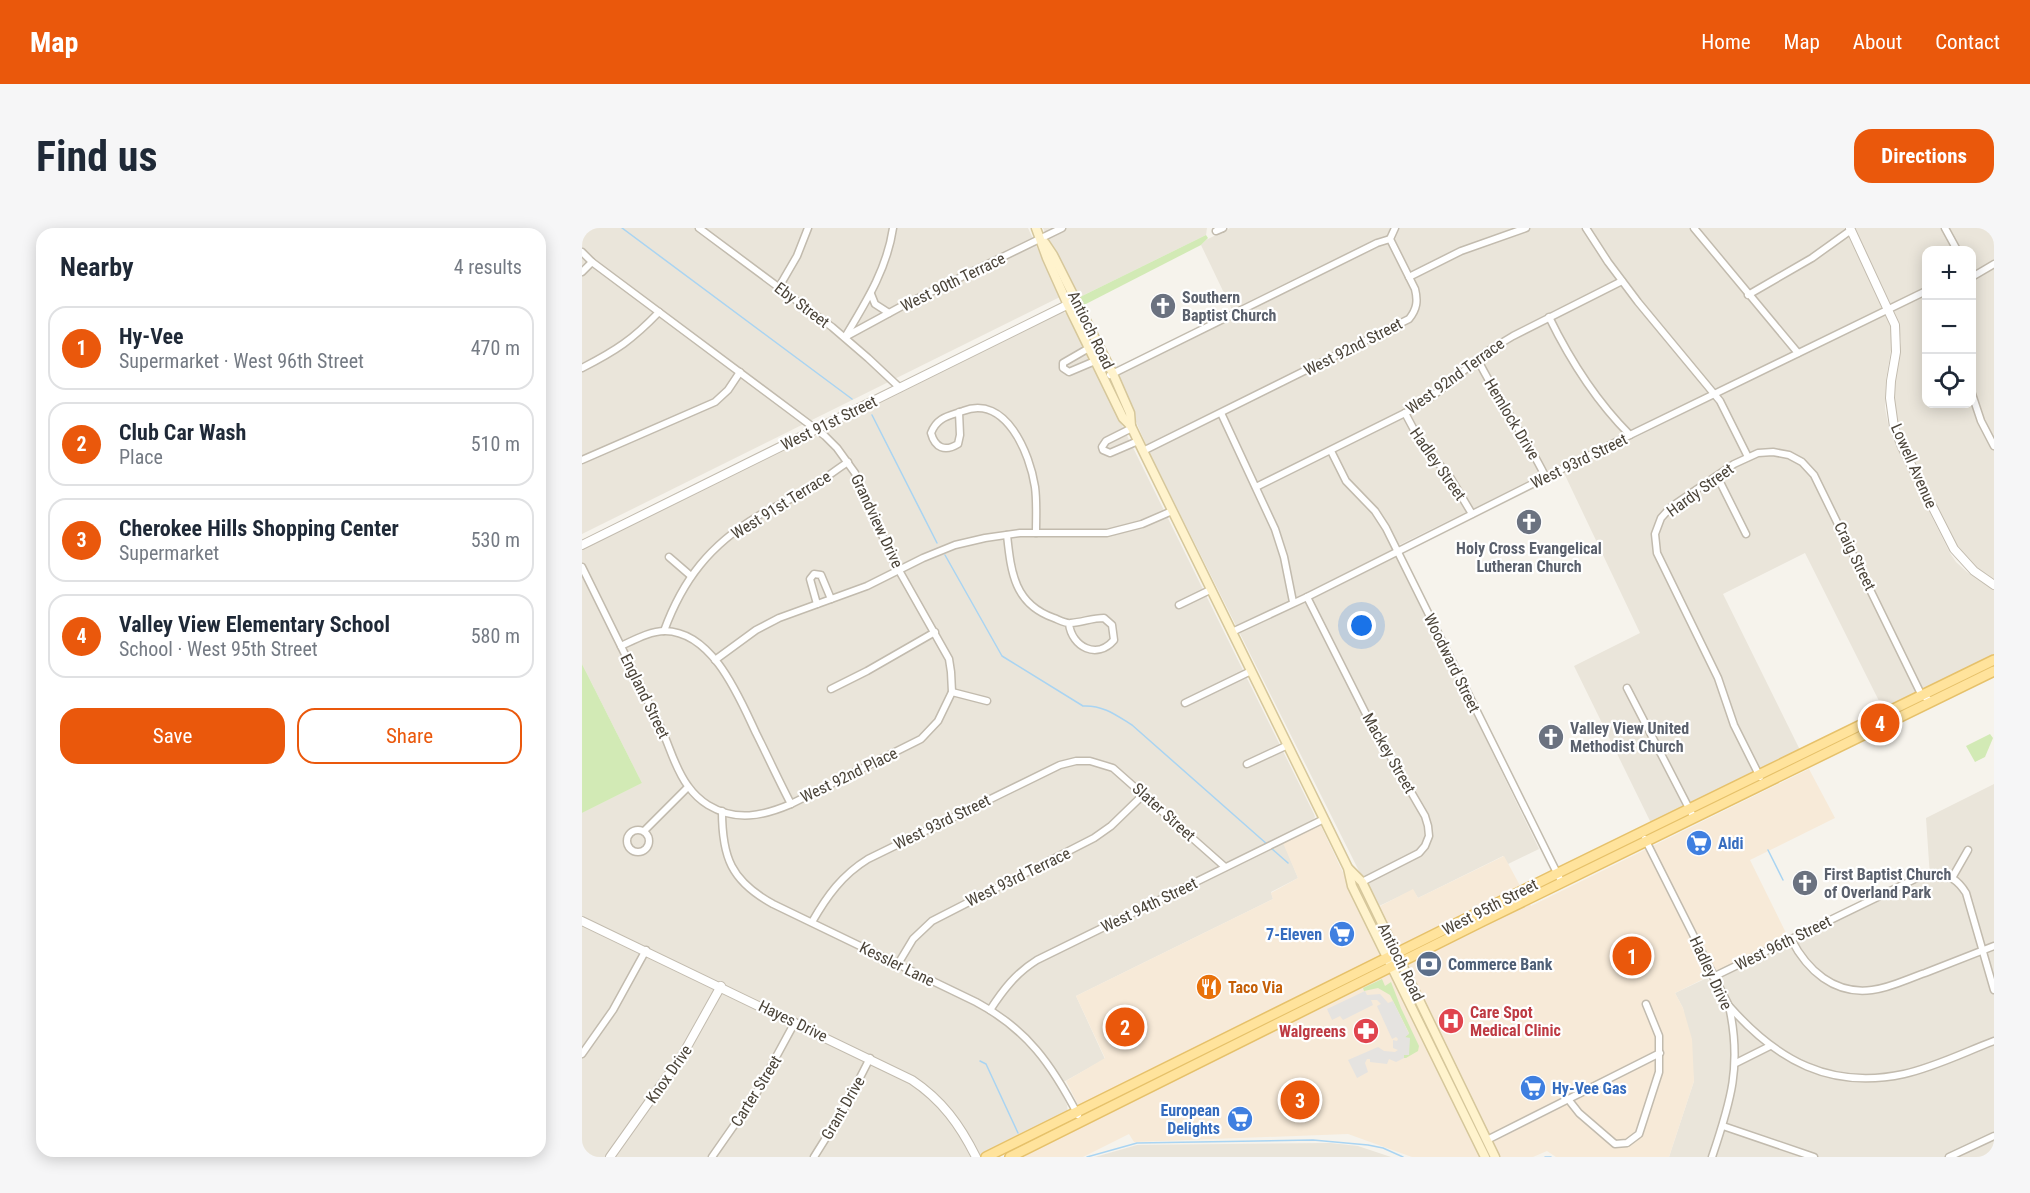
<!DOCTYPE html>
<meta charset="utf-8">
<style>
body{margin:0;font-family:"Roboto Condensed",sans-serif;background:#f6f6f7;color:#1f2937}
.controls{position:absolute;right:18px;top:18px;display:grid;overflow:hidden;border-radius:12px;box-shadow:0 3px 15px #0003}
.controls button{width:54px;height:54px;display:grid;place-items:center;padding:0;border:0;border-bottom:2px solid #e0e1e3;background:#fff;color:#1f2937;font:30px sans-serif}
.you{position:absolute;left:780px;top:398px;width:21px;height:21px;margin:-15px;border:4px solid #fff;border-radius:50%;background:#1a73e8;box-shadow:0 0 0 9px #1a73e833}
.badge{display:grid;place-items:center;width:39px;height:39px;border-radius:50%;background:#ea580c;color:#fff;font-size:20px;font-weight:700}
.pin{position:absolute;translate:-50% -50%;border:3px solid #fff;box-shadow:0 2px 6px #0006}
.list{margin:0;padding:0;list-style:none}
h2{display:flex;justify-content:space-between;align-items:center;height:78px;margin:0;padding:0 24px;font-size:26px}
h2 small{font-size:20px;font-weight:400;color:#747a83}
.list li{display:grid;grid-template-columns:39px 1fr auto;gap:18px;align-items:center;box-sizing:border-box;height:84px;margin:0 12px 12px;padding:0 12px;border:2px solid #e0e1e3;border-radius:18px}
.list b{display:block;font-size:22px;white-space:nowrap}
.list p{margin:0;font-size:20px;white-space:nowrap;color:#747a83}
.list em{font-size:20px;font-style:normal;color:#747a83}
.actions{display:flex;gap:12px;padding:18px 24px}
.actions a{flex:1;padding:14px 0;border:2px solid #ea580c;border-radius:18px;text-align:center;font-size:21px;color:#ea580c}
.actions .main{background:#ea580c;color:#fff}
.icon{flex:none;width:33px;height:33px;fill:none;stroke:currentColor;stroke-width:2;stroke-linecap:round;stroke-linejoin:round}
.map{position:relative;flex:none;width:1412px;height:929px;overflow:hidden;border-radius:18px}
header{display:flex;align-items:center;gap:36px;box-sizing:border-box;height:84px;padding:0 30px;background:#ea580c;color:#fff}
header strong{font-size:28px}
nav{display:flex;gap:33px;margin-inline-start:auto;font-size:21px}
.intro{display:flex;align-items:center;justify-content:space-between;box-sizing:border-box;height:144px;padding:0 36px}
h1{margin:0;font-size:42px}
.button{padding:15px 27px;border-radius:18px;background:#ea580c;color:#fff;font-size:21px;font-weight:700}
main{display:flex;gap:36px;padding:0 36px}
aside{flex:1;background:#fff;border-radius:18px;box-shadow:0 3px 15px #0003}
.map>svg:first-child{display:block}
.residential{fill:#eae5da;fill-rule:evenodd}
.commercial{fill:#f7ead8}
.green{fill:#d2eab5}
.parking{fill:#e5e3e0}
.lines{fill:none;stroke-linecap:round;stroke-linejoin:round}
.stream{stroke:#a9d4f2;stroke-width:1.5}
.minor-casing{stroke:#c2bbae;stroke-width:9}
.tertiary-casing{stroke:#c2bbae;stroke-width:10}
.secondary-casing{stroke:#d6c79b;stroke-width:11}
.primary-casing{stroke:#e6c16a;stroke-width:12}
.minor{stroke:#fff;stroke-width:6}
.tertiary{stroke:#fff;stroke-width:8}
.secondary{stroke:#fff3cd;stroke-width:8}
.primary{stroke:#ffe39c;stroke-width:9}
.labels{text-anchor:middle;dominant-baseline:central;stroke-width:4.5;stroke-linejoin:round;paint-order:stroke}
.street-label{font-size:16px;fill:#4b4439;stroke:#fff}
.worship-label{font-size:16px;font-weight:bold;fill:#5b616d;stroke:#fff;text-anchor:start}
.shop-label{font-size:16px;font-weight:bold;fill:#366cbe;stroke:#fff;text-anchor:start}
.service-label{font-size:16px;font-weight:bold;fill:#4e5e75;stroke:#fff;text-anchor:start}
.food-label{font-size:16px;font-weight:bold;fill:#c56008;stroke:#fff;text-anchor:start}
.health-label{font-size:16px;font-weight:bold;fill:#be3a42;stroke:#fff;text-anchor:start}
</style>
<header>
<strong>Map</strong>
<nav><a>Home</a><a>Map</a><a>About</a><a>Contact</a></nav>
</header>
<div class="intro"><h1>Find us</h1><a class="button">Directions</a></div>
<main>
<aside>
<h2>Nearby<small>4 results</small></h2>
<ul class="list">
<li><span class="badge">1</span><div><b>Hy-Vee</b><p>Supermarket · West 96th Street</p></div><em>470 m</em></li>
<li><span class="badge">2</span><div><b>Club Car Wash</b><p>Place</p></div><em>510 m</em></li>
<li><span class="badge">3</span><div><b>Cherokee Hills Shopping Center</b><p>Supermarket</p></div><em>530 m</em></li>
<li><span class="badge">4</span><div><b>Valley View Elementary School</b><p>School · West 95th Street</p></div><em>580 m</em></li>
</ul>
<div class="actions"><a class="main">Save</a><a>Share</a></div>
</aside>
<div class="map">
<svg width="1412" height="929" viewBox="0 0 1412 929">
<rect width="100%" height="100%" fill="#f6f3ec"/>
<g class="residential">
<path d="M0,0H446L478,69L0,306Z"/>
<path d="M461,0H625L624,7L496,70Z"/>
<path d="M648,0H1264L1301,75L1300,80L811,320L957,621L926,636L921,628L836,670L831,662L795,679L568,226L536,152V149L541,143L653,88L619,17L624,12Z"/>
<path d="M1271,0H1412V352L1396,342L1376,324L1319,210L1315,199L1311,173L1313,145L1319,115L1317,97ZM1344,22H1390V176H1344Z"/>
<path d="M480,83L485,86L732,586L733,589L730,593L699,608L716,650L689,664L691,671L494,768L523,831L476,857L485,877L486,884L483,886L395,929H0V585L60,555L0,436V321Z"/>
<path d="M1301,87L1306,89L1311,111L1304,151L1303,180L1306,196L1311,211L1368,325L1374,334L1385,344L1412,362V427L1301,481L1223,325L1141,366L1218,522L1069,595L992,438L1058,405L982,245Z"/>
<path d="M1412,556V929H1087L1112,853L1101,780L1093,765L1125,750L1129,755L1330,655L1348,649L1344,590Z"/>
<path d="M748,915L776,918L809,929H513L555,917Z"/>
</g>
<path class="commercial" d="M1227,541L1253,590L1168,632L1206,709L1093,765L1101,780L1110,811L1112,853L1087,929H974L965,923L951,929H830L766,906L552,914L547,906L501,929H443L441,927L505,895L484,853L523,830L494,768L691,671L689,665L716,650L701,615L738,596L781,687L831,661L836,670L922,628L949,678Z"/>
<g class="green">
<path d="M624,7L626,10L619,17L500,78L496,70Z"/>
<path d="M0,436L60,555L0,585Z"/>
<path d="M1408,506L1411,510L1403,529L1393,534L1384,518Z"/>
<path d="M800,751L803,758L809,754L819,780L837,818L836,823L824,830H822V827H827L823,809L827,805L808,767L796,760L782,763L781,760Z"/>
</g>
<path class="parking" d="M783,763L785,767L798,766L806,775L811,773L827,806L823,809L828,810L827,827H822V830L814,834L807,831L805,836L788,834V831H785L783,835L786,844L775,850L766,832L796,819L802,823L813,824L816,822L811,820V812L815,813L816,811L814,809L810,811L795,778L799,776L795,772H789L791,777L761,792L758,788L750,792L745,781Z"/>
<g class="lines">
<g class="stream">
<path d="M40,0L270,171"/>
<path d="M290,187L355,315"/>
<path d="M363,327L420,428L501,478C521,477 534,487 550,497L686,617"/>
<path d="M689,620L706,635"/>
<path d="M1186,622L1201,652"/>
<path d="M398,833L404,836L436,905"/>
<path d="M505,929L555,915L731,912L786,917L801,920L821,929"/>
<path d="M963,929H969"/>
</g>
<g class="minor-casing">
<g id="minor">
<path d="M117,0L250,99L286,130L318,160"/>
<path d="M1004,0L1026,34L1056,74L1138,173L1166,229"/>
<path d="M1112,0L1216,125"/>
<path d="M1363,0L1375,22"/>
<path d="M634,3L641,0"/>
<path d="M0,24L10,34L243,208L255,220L273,245L310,330L367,431L369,444L370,464L356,493L339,511L209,576C181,588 154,594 126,577C118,572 111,565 106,558C93,541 88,519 79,500C53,446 26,392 0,339"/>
<path d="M0,44L10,34"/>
<path d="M827,49L879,23L944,0"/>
<path d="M1390,49L1412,36"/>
<path d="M197,59L215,28L226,0"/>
<path d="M289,66L293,76L307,85"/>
<path d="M1166,67L1230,30L1269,2"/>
<path d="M967,89C988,132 1014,173 1048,207"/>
<path d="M263,109L322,77L480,0"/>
<path d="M263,109C284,74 305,41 311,0"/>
<path d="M507,120L481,135V140L487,144L513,133"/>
<path d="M896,132C916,173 944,208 964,250"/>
<path d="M0,140C35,122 50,112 77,84"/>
<path d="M528,147L795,15L808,11"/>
<path d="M1390,166L1399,193L1412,218"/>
<path d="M377,184L378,207L376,216C363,224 353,220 349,205C355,189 367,188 381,183C424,166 448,226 453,259C455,274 454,289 454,305"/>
<path d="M639,185L693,301L702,329L711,374"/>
<path d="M823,185L839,215L868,249L890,286"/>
<path d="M550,200L524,213L520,219L521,222L528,225L556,213"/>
<path d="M561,223L827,91C835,81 836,73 833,61L808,11L813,0"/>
<path d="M749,223L764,253L793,283L804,300L980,655"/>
<path d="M0,232L133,174L146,162L158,144"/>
<path d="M1135,248L1164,306"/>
<path d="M674,259L831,181L857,163L906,123L931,108L1040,53"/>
<path d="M425,307C429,344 432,376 472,390C477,392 484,396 489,395C501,394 510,390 522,390L530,397L532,412C515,432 490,419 487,396"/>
<path d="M87,329L109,348"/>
<path d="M725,369L786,490L843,588L846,598L847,608L843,618L837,625L780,654"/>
<path d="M235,376L228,351L232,346L239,347L249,371"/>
<path d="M597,377L628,362"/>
<path d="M82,403C101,351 128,317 176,288C191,279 209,272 224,262C239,254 252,243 266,234"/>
<path d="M650,404L725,369L1048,207L1344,63"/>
<path d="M39,418C52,412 68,403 83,403C131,404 157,469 174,505C186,529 197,553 209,576"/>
<path d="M133,432L174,402L197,390L285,358L341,330L373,317L403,310L438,305H525L560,296L590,283"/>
<path d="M1045,460L1112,590"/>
<path d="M249,461L285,443L353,404"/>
<path d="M370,464L405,473"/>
<path d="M603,475L669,443"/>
<path d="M665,536L706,517"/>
<path d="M1178,549L1152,497L1136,450L1075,325L1073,306L1079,290L1089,279L1152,236L1176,225L1191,224L1207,227L1220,234L1232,247L1339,466L1350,474"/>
<path d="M140,583C140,629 149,653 191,676L394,774C445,801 470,837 496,887"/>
<circle cx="56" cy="613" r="11"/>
<path d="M62,603L106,559"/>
<path d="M1063,611L1147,778C1160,837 1149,873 1130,929"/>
<path d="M1370,650L1386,622"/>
<path d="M230,694C245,668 260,647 286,631L478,537L494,533H508L531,540L643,639"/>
<path d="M1209,711C1225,742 1252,767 1290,762C1308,760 1325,751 1343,745C1366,736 1389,727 1412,718"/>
<path d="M316,736L331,711L350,693L512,610L529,598L562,566"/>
<path d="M1131,749L1339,648C1358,642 1373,647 1384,665L1412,762"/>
<path d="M1148,779C1195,832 1248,862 1322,846C1353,839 1383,824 1412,813"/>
<path d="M408,782C421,762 434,745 455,732L742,591"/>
<path d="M0,826L31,782L64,722"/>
<path d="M1154,835L1188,818"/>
<path d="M986,871L997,885L1033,916L1045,915L1057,906L1077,844V808L1064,776"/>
<path d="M1141,898L1232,929"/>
<path d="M905,912L1078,825"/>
<path d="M130,929L174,866L213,794"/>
<path d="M232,929L262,881L288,830"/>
<path d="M1367,929L1412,908"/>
</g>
</g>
<g class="tertiary-casing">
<g id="tertiary">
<path d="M1268,0L1313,97L1314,124L1309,153L1308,170L1312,199L1320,219L1372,321L1392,343L1412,357"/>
<path d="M0,317L491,74"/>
<path d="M0,693L330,852C360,872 378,897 394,929"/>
<path d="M28,929L101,826L139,758"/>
</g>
</g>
<g class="secondary-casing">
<g id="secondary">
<path d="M454,0L465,30L486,77L541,190L549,198L561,223L742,591L766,640L770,658L903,929"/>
<path d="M463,15L471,27L531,146L548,185L549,198"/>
<path d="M767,641L780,654L913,929"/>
</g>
</g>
<g class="primary-casing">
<g id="primary">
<path d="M404,929L974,646L1412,432"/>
<path d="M428,929L901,693L1412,443"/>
</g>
</g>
<use href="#minor" class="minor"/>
<use href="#tertiary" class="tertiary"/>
<use href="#secondary" class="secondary"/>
<use href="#primary" class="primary"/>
</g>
<defs>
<g id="church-disc" transform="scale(1.35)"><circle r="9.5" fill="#6b7280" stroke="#fff"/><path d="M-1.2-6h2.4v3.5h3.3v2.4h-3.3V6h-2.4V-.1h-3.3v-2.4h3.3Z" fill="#fff"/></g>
<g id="supermarket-disc" transform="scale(1.35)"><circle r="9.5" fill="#3f7fe0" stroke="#fff"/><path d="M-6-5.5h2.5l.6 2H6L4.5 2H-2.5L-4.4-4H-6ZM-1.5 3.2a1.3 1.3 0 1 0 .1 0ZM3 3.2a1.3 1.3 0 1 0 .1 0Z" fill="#fff"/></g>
<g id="bank-disc" transform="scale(1.35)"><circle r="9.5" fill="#5c6f8a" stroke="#fff"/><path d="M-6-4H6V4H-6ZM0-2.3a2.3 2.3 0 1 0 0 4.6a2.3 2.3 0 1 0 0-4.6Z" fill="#fff"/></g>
<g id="restaurant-disc" transform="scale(1.35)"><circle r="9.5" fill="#e8710a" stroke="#fff"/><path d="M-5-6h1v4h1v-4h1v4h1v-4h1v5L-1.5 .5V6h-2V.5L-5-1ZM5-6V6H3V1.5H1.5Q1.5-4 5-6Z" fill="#fff"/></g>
<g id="hospital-disc" transform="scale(1.35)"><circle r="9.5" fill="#e0444e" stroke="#fff"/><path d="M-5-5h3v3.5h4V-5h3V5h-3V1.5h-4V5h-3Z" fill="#fff"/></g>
<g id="pharmacy-disc" transform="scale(1.35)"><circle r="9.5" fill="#e0444e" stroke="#fff"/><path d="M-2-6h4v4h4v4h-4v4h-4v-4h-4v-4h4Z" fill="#fff"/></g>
</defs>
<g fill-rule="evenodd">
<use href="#church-disc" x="581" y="78"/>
<use href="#church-disc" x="947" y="294"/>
<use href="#church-disc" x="969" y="509"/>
<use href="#supermarket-disc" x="1117" y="615"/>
<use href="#church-disc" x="1223" y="655"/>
<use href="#supermarket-disc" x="760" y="706"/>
<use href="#bank-disc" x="847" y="736"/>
<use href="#restaurant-disc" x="627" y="759"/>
<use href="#hospital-disc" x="869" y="793"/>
<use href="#pharmacy-disc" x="784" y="803"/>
<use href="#supermarket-disc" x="951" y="860"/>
<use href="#supermarket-disc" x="658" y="891"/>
</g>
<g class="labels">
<g class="street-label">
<text transform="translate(371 54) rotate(-26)">West 90th Terrace</text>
<text transform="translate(220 77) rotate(37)">Eby Street</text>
<text transform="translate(509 102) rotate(64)">Antioch Road</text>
<text transform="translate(771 119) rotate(-27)">West 92nd Street</text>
<text transform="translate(873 148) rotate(-36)">West 92nd Terrace</text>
<text transform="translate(930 191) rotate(59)">Hemlock Drive</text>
<text transform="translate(247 195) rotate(-26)">West 91st Street</text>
<text transform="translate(997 233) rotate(-26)">West 93rd Street</text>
<text transform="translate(856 236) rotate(55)">Hadley Street</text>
<text transform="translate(1332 238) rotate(66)">Lowell Avenue</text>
<text transform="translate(1118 262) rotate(-36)">Hardy Street</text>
<text transform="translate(199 277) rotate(-32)">West 91st Terrace</text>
<text transform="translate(295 293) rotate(65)">Grandview Drive</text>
<text transform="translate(1273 328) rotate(64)">Craig Street</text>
<text transform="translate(870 435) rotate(64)">Woodward Street</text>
<text transform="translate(63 468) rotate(64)">England Street</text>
<text transform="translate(807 525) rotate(60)">Mackey Street</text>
<text transform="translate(267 547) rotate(-26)">West 92nd Place</text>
<text transform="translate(582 584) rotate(42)">Slater Street</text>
<text transform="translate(360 594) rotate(-26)">West 93rd Street</text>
<text transform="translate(436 649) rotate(-26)">West 93rd Terrace</text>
<text transform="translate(567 677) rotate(-26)">West 94th Street</text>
<text transform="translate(908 679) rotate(-27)">West 95th Street</text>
<text transform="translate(1201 715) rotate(-26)">West 96th Street</text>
<text transform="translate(819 734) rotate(64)">Antioch Road</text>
<text transform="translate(315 736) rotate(26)">Kessler Lane</text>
<text transform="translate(1129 745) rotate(65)">Hadley Drive</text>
<text transform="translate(211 793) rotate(26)">Hayes Drive</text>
<text transform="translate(87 846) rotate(-55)">Knox Drive</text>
<text transform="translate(174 863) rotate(-58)">Carter Street</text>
<text transform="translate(261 880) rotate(-60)">Grant Drive</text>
</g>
<g class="worship-label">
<text x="600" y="69">Southern<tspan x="600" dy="18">Baptist Church</tspan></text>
<text x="947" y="320" text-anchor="middle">Holy Cross Evangelical<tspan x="947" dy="18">Lutheran Church</tspan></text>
<text x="988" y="500">Valley View United<tspan x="988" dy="18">Methodist Church</tspan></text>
<text x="1242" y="646">First Baptist Church<tspan x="1242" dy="18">of Overland Park</tspan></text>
</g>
<g class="shop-label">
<text x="1136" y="615">Aldi</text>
<text x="740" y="706" text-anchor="end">7-Eleven</text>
<text x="970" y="860">Hy-Vee Gas</text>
<text x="638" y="882" text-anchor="end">European<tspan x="638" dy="18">Delights</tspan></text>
</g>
<g class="service-label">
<text x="866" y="736">Commerce Bank</text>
</g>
<g class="food-label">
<text x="646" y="759">Taco Via</text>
</g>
<g class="health-label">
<text x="888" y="784">Care Spot<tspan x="888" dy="18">Medical Clinic</tspan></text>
<text x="764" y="803" text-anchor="end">Walgreens</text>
</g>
</g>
</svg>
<div class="controls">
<button>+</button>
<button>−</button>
<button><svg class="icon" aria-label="locate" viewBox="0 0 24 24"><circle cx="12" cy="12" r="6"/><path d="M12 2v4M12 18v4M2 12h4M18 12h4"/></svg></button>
</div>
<div class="you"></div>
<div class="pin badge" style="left:1050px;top:728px">1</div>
<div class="pin badge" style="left:543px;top:799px">2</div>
<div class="pin badge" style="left:718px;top:872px">3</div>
<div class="pin badge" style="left:1298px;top:495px">4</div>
</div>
</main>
